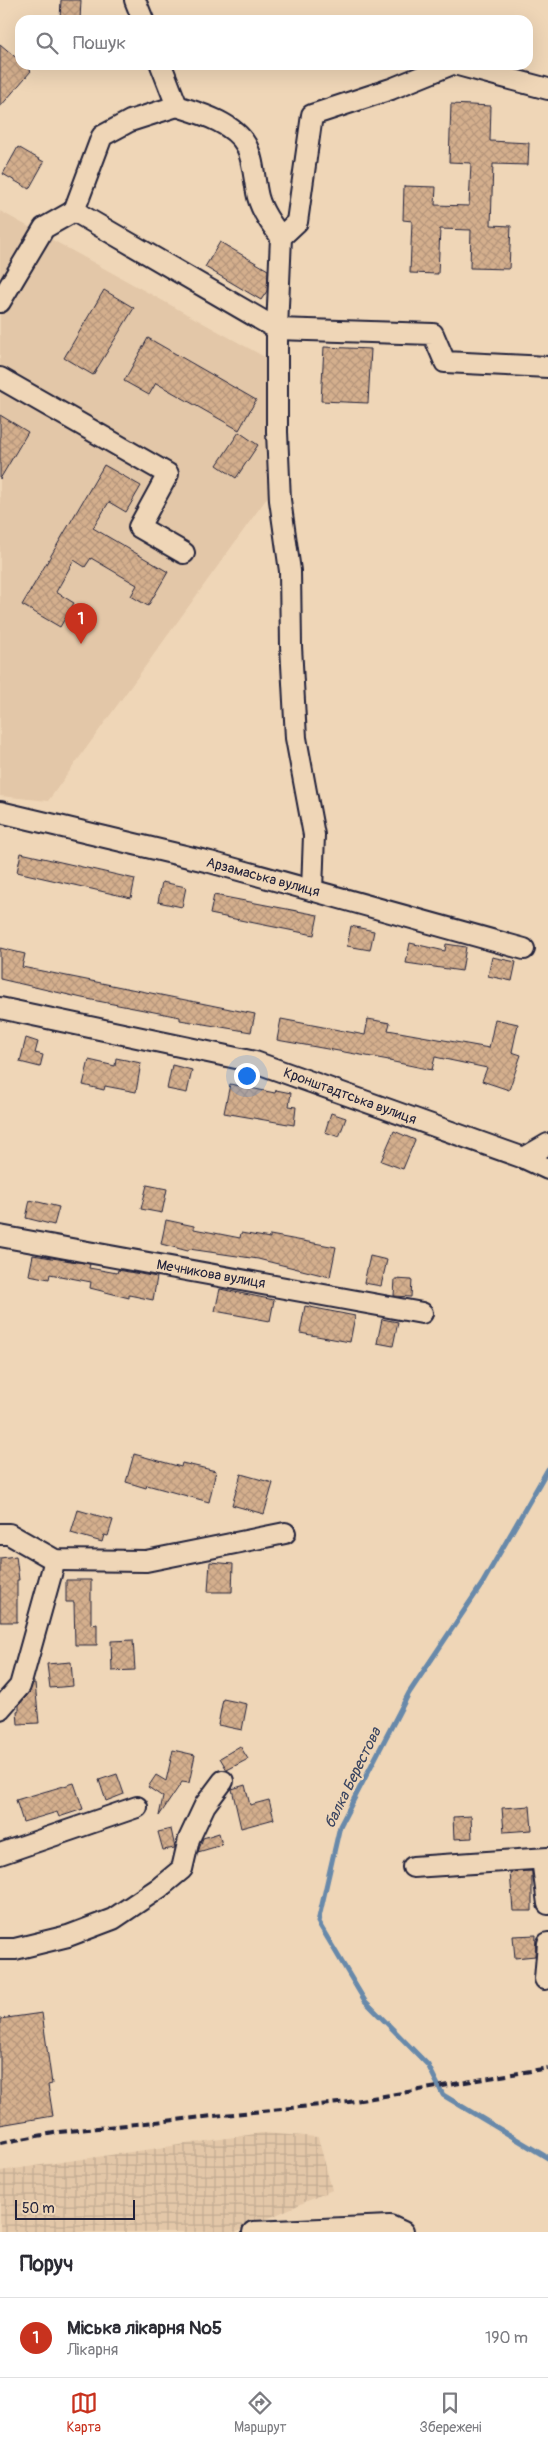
<!DOCTYPE html>
<html lang="uk">
<meta charset="utf-8">
<style>
body{margin:0;font-family:Pangolin,sans-serif;background:#f2f2f3;color:#2b2b33}
.scale{position:absolute;left:15px;bottom:12px;width:120px;box-sizing:border-box;padding-left:5px;border:2px solid #22223b;border-top:0;font-size:14px;line-height:18px;white-space:nowrap;color:#22223b;-webkit-text-stroke:4px #efd6b7;paint-order:stroke}
.you{position:absolute;left:246px;top:1075px;width:18px;height:18px;margin:-12px;border:4px solid #fff;border-radius:50%;background:#1a73e8;box-shadow:0 0 0 8px #1a73e833}
.badge{display:grid;place-items:center;width:32px;height:32px;border-radius:50%;background:#c8321e;color:#fff;font-size:16px;font-weight:700}
.pin{position:absolute;translate:-50% -41px;filter:drop-shadow(0 1px 2px #0008)}
.pin::after{content:'';position:absolute;top:26px;width:18px;height:15px;background:inherit;clip-path:polygon(0 0,100% 0,50% 100%)}
.list{margin:0;padding:0;list-style:none}
h2{display:flex;justify-content:space-between;align-items:center;height:65px;margin:0;padding:0 20px;font-size:21px}
h2 small{font-size:16px;font-weight:400;color:#7c7c81}
.list li{display:grid;grid-template-columns:32px 1fr auto;gap:15px;align-items:center;box-sizing:border-box;height:80px;padding:0 20px;border-top:1px solid #e1e1e2}
.list b{display:block;font-size:19px;white-space:nowrap}
.list p{margin:0;font-size:16px;white-space:nowrap;color:#7c7c81}
.list em{font-size:16px;font-style:normal;color:#7c7c81}
.icon{flex:none;width:28px;height:28px;fill:none;stroke:currentColor;stroke-width:2;stroke-linecap:round;stroke-linejoin:round}
.map{position:relative;flex:none;width:548px;height:2232px;overflow:hidden}
.search{position:absolute;background:#fff;box-shadow:0 5px 20px #0002;left:15px;right:15px;top:15px;height:55px;display:flex;align-items:center;gap:12px;box-sizing:border-box;padding:0 18px;border-radius:15px;color:#7c7c81;font-size:19px}
.sheet{height:145px;background:#fff}
nav{display:flex;justify-content:space-around;align-items:center;box-sizing:border-box;height:70px;border-top:1px solid #e1e1e2;background:#fff;font-size:14px;color:#7c7c81}
nav a{display:grid;justify-items:center;gap:2px}
nav .on{color:#c8321e}
.map>svg:first-child{display:block}
.built{fill:#e3c7a8}
.industrial{fill:url(#industrial-grid)}
.lines{fill:none;stroke-linecap:round;stroke-linejoin:round}
.stream{stroke:#6789aa;stroke-width:5}
.building{fill:url(#building-cross-hatch);stroke:#22223b}
.minor-casing{stroke:#22223b;stroke-width:24}
.minor{stroke:#efd6b7;stroke-width:20}
.rail{stroke:#22223b;stroke-width:4;stroke-dasharray:8 4;stroke-linecap:butt}
.labels{text-anchor:middle;dominant-baseline:central;stroke-width:4.5;stroke-linejoin:round;paint-order:stroke}
.street-label{font-size:14px;fill:#22223b;stroke:#efd6b7}
.water-label{font-size:15px;font-style:italic;fill:#394460;stroke:#efd6b7}
</style>
<div class="map">
<svg width="548" height="2232" viewBox="0 0 548 2232">
<defs>
<pattern id="industrial-grid" width="8" height="8" patternUnits="userSpaceOnUse" patternTransform="scale(1.25)"><rect width="8" height="8" fill="#e3c7a8"/><path d="M0 4h8M4 0v8" fill="none" stroke="#c2ab92"/></pattern>
<pattern id="building-cross-hatch" width="8" height="8" patternUnits="userSpaceOnUse" patternTransform="scale(1.25)"><rect width="8" height="8" fill="#d4af8d"/><path d="M0 0l8 8M0 8l8-8" fill="none" stroke="#b6967b"/></pattern>
</defs>
<rect width="100%" height="100%" fill="#efd6b7"/>
<filter id="ink" filterUnits="userSpaceOnUse"><feTurbulence type="fractalNoise" baseFrequency=".02" numOctaves="2"/><feDisplacementMap in="SourceGraphic" scale="10" xChannelSelector="R" yChannelSelector="G"/><feConvolveMatrix kernelMatrix="1 2 1 2 8 2 1 2 1" color-interpolation-filters="sRGB"/></filter>
<g filter="url(#ink)">
<path class="built" d="M0,211L270,360L272,491L48,801L0,796Z"/>
<path class="industrial" d="M262,2133L318,2137L332,2190L237,2232H0V2171Z"/>
<g class="lines">
<path class="stream" d="M548,1469L482,1584L409,1693L340,1826L318,1922L365,2001L428,2065L443,2095L548,2158"/>
</g>
<g class="building">
<path d="M61,0H81L80,20H60Z"/>
<path d="M0,44L20,61V65H25L31,71L0,107Z"/>
<path d="M451,104L491,106L490,141L529,143L528,165L493,164L491,225L511,226L509,269L470,268L471,230L440,229L438,274L410,273L412,221L403,220L404,186L436,187L435,205L469,206L471,163L449,162Z"/>
<path d="M18,147L44,162L29,189L3,174Z"/>
<path d="M220,242L268,270L267,291L261,300L205,267Z"/>
<path d="M104,290L134,308L93,375L64,358Z"/>
<path d="M148,338L256,400L239,430L156,383L149,395L124,381Z"/>
<path d="M324,347L371,349L368,403L321,401Z"/>
<path d="M0,415L28,432L0,479Z"/>
<path d="M239,432L258,445L236,478L217,465Z"/>
<path d="M104,465L141,486L126,512L109,502L93,528L168,572L148,606L131,596L137,585L91,558L85,567L74,560L56,592L74,603L60,627L22,605Z"/>
<path d="M21,853L135,879L131,898L17,872Z"/>
<path d="M162,882L186,887L182,907L158,902Z"/>
<path d="M214,895L318,915L314,935L210,914Z"/>
<path d="M351,926L374,931L370,950L347,946Z"/>
<path d="M410,943L445,951L446,944L466,947L462,971L406,963Z"/>
<path d="M0,948L25,954L22,967L255,1014L251,1032L180,1020V1017L82,998L0,979Z"/>
<path d="M492,957L516,962L512,981L488,976Z"/>
<path d="M281,1019L365,1035L368,1019L390,1023L388,1030L489,1048L495,1019L518,1024L512,1052L521,1055L509,1090L482,1081L487,1068L435,1057L432,1070L389,1061V1060L277,1040Z"/>
<path d="M26,1038L38,1042L35,1053L43,1055L40,1067L20,1062Z"/>
<path d="M116,1058L141,1063L136,1092L105,1086L104,1090L83,1085L89,1060L115,1066Z"/>
<path d="M172,1065L192,1070L187,1093L167,1089Z"/>
<path d="M230,1084L275,1093L276,1090L291,1093L289,1106L296,1107L294,1125L224,1113Z"/>
<path d="M331,1113L346,1118L339,1137L325,1132Z"/>
<path d="M394,1131L415,1140L403,1169L381,1161Z"/>
<path d="M147,1185L167,1189L162,1213L141,1209Z"/>
<path d="M30,1200L59,1207L54,1225L26,1218Z"/>
<path d="M166,1220L194,1226V1229L240,1238L241,1233L270,1238V1235L336,1247L330,1277L258,1259L189,1249L188,1251L161,1244Z"/>
<path d="M33,1255L90,1264L89,1268L117,1273L118,1270L157,1277L153,1300L129,1295V1298L90,1288L91,1282L50,1274L49,1279L29,1275Z"/>
<path d="M370,1256L387,1260L381,1286L364,1283Z"/>
<path d="M395,1279L412,1280L411,1297L394,1296Z"/>
<path d="M220,1289L274,1300L270,1321L215,1311Z"/>
<path d="M305,1306L355,1316L350,1342L300,1333Z"/>
<path d="M382,1319L398,1322L393,1346L377,1343Z"/>
<path d="M134,1454L181,1467L182,1463L216,1471L209,1502L147,1485L146,1488L126,1482Z"/>
<path d="M241,1474L273,1483L264,1514L232,1505Z"/>
<path d="M78,1510L113,1520L108,1536L104,1535L102,1542L71,1533Z"/>
<path d="M16,1556L19,1580H17V1622H0V1558Z"/>
<path d="M210,1562L233,1564L232,1592H208Z"/>
<path d="M66,1580H91V1625L97,1624V1645H75L74,1602H66Z"/>
<path d="M133,1640L135,1670L112,1671L111,1641Z"/>
<path d="M71,1662L73,1686L50,1688L47,1664Z"/>
<path d="M33,1683H35L39,1723L18,1724L17,1711L19,1710V1705L29,1693Z"/>
<path d="M223,1699L247,1704L242,1730L218,1725Z"/>
<path d="M240,1746L248,1759L227,1770L220,1758Z"/>
<path d="M173,1750L195,1755L189,1783L182,1782L159,1816L163,1797L148,1787L156,1775L166,1781Z"/>
<path d="M117,1774L124,1794L106,1801L99,1780Z"/>
<path d="M74,1783L83,1809L59,1817L57,1812L23,1822L16,1800Z"/>
<path d="M245,1785L250,1805L269,1800L274,1819L241,1828L232,1789Z"/>
<path d="M530,1806L532,1830L504,1832L502,1808Z"/>
<path d="M471,1816L472,1838L454,1839L453,1817Z"/>
<path d="M171,1829L175,1848L163,1850L158,1832Z"/>
<path d="M219,1833L222,1845L198,1852L203,1838Z"/>
<path d="M532,1871V1911H513L510,1872Z"/>
<path d="M536,1935L535,1956L515,1958L513,1936Z"/>
<path d="M42,2013L52,2084L48,2085L53,2116L0,2125V2019Z"/>
</g>
<g class="lines">
<g class="minor-casing">
<g id="minor">
<path d="M135,0L143,20"/>
<path d="M458,65L548,89"/>
<path d="M177,106C199,113 233,122 246,145C254,160 254,181 258,197C262,212 272,225 281,237"/>
<path d="M74,211L102,136L130,121L177,106L161,65"/>
<path d="M0,302L44,228L74,211L277,329L433,334L445,362L548,367"/>
<path d="M0,378L168,474L139,527L184,553"/>
<path d="M0,812L210,862L524,949"/>
<path d="M312,890L314,835L296,738L291,646L290,571L280,500L277,432V329L281,237L297,222L312,115L391,89L450,65"/>
<path d="M0,1008L255,1062L524,1158L548,1169"/>
<path d="M524,1158L548,1144"/>
<path d="M0,1236L422,1313"/>
<path d="M0,1534H9L55,1560L146,1561L285,1533"/>
<path d="M0,1709L20,1686L55,1560"/>
<path d="M0,1854L137,1807"/>
<path d="M542,1859L548,1904"/>
<path d="M413,1867L548,1858"/>
<path d="M0,1949H15L68,1936L113,1919L159,1888L182,1869L189,1839L205,1805L223,1781"/>
<path d="M545,1979L548,1943"/>
<path d="M253,2232L390,2226L403,2232"/>
</g>
</g>
<use href="#minor" class="minor"/>
<path class="rail" d="M0,2143L59,2132L349,2102L548,2068"/>
</g>
</g>
<g class="labels">
<g class="street-label">
<text transform="translate(263 877) rotate(15)">Арзамаська вулиця</text>
<text transform="translate(350 1096) rotate(20)">Кронштадтська вулиця</text>
<text transform="translate(211 1274) rotate(10)">Мечникова вулиця</text>
</g>
<g class="water-label">
<text transform="translate(353 1778) rotate(-64)">балка Берестова</text>
</g>
</g>
</svg>
<div class="scale">50 m</div>
<div class="you"></div>
<div class="pin badge" style="left:81px;top:644px">1</div>
<div class="search"><svg class="icon" aria-label="search" viewBox="0 0 24 24"><circle cx="10" cy="10" r="6"/><path d="M15 15l6 6"/></svg>Пошук</div>
</div>
<section class="sheet">
<h2>Поруч<small></small></h2>
<ul class="list">
<li><span class="badge">1</span><div><b>Міська лікарня №5</b><p>Лікарня</p></div><em>190 m</em></li>
</ul>
</section>
<nav>
<a class="on"><svg class="icon" aria-label="map" viewBox="0 0 24 24"><path d="M3 6l6-2 6 2 6-2v14l-6 2-6-2-6 2zM9 4v14M15 6v14"/></svg>Карта</a>
<a><svg class="icon" aria-label="directions" viewBox="0 0 24 24"><path d="M12 3l9 9-9 9-9-9zM9 14v-3h6M13 9l2 2-2 2"/></svg>Маршрут</a>
<a><svg class="icon" aria-label="saved" viewBox="0 0 24 24"><path d="M7 4h10v16l-5-4-5 4z"/></svg>Збережені</a>
</nav>
